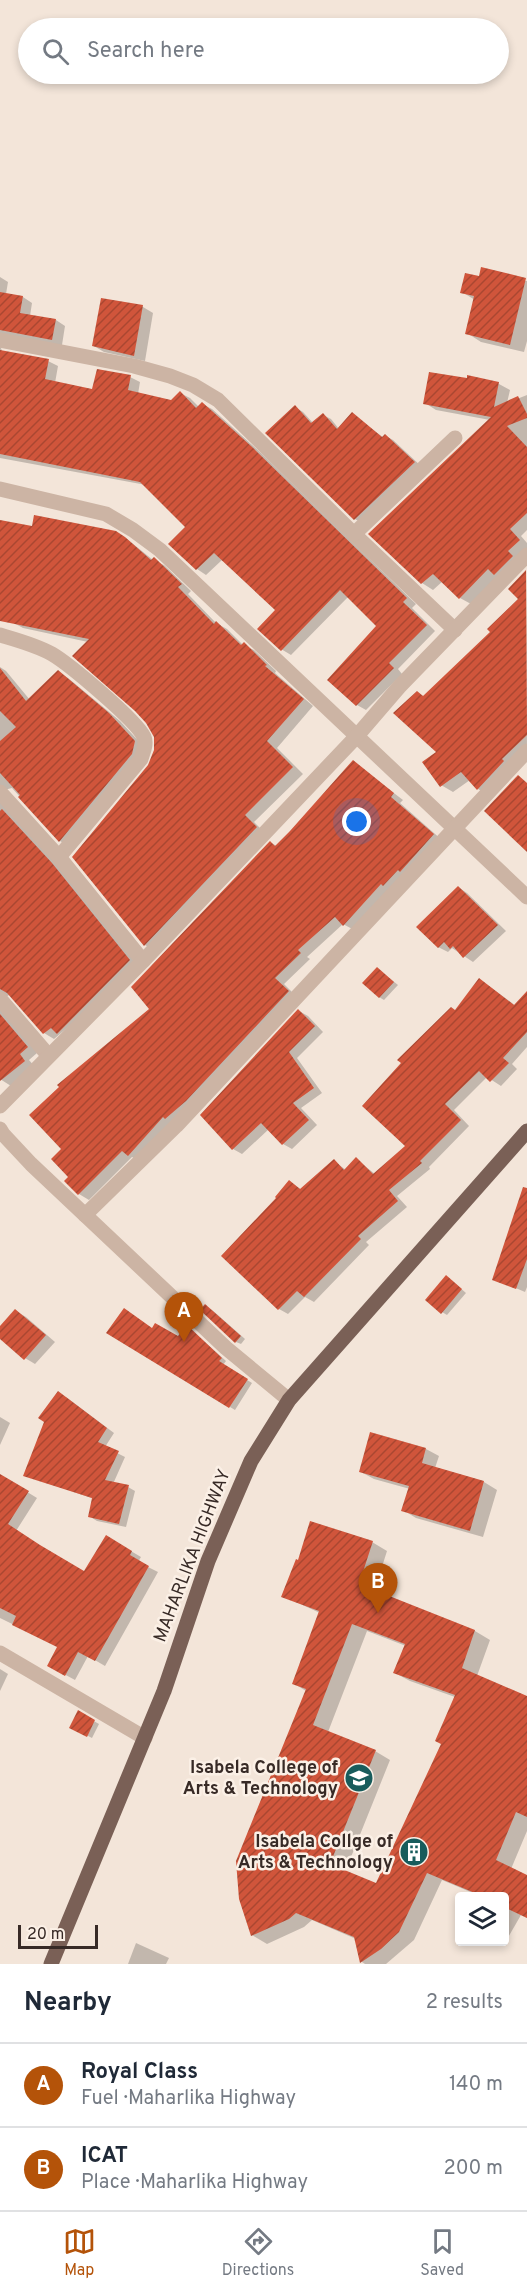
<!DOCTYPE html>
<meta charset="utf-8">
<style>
body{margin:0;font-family:Overpass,sans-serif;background:#f6f6f7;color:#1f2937}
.controls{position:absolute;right:18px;bottom:18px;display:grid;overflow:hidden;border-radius:6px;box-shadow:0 3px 9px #0003}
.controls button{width:54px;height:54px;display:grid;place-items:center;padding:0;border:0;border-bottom:2px solid #e0e1e3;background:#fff;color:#1f2937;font:30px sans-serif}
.scale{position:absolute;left:18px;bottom:15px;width:80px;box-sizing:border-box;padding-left:6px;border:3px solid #372a26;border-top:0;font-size:16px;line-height:21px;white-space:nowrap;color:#372a26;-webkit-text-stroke:4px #fbf0e6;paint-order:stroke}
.you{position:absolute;left:357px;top:822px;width:21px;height:21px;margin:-15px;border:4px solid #fff;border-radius:50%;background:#1a73e8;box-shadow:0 0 0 9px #1a73e833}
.badge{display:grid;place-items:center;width:39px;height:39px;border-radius:50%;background:#b45309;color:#fff;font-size:20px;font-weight:700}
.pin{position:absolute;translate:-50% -50px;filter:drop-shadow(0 2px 3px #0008)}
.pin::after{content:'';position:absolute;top:32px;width:21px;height:18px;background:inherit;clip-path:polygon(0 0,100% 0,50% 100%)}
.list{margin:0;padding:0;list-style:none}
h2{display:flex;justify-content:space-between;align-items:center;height:78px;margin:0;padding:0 24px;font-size:26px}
h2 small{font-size:20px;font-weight:400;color:#747a83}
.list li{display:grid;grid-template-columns:39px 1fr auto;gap:18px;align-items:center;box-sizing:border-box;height:84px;padding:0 24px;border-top:2px solid #e0e1e3}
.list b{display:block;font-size:22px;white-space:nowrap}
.list p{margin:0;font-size:20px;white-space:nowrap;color:#747a83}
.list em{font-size:20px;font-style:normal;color:#747a83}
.icon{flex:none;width:33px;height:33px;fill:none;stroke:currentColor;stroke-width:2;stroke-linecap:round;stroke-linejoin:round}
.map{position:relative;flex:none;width:527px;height:1964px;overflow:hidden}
.search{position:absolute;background:#fff;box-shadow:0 3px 9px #0003;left:18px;right:18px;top:18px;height:66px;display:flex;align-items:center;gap:15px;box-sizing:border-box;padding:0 21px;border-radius:33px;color:#747a83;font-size:22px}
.sheet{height:246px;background:#fff}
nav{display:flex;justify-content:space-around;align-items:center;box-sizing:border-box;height:84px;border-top:2px solid #e0e1e3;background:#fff;font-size:16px;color:#747a83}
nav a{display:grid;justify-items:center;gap:3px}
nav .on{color:#b45309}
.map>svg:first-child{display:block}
.shadow{fill:#0003;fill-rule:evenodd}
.building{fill:url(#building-hatch);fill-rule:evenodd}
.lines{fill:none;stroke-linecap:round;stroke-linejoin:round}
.street{stroke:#ccb4a4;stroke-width:15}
.primary{stroke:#7a6056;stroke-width:15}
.labels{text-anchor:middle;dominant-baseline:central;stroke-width:5;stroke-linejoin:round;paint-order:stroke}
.street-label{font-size:18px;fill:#372a26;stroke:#fbf0e6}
.poi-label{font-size:18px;font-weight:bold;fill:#372a26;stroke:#fbf0e6;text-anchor:end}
</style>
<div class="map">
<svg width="527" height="1964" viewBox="0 0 527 1964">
<defs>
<pattern id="building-hatch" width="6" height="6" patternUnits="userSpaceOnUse" patternTransform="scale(1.5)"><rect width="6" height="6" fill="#d0553b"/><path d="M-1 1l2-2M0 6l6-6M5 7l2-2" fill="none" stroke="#aa4731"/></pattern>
</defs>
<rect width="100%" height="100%" fill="#f3e5d9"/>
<g class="shadow">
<path d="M0,277L8,282L6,294L23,297L32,303L30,316L56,320L65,326L62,345L0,343Z"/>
<path d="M480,278L527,281V341L524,352L481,342L467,333L475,300L462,292Z"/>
<path d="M102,300L143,307L153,313L145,361L104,352L94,346Z"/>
<path d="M0,345L2,351L48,361L58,366L55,383L93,391L130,377L140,382L138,394L171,402L180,393L190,398L199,407L202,404L212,409L261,453L416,604L412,608L435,631L398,669L402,674L366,710L357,705L378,626L349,596L291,655L281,649L277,610L222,560L206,575L197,569L170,544L187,527L146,485L0,458Z"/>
<path d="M499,384L510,390L507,403L527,395V530L521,536L527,543V550L471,604L460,598L443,581L433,590L422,583L370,534L490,420L436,410L425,403Z"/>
<path d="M295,407L303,412L313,423L323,415L331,419L339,429L352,414L384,438L386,436L393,440L422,467L363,524L355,519L267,433Z"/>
<path d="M0,521L33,528L127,539L153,560L164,565L191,591L188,594L216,623L227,629L243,645L254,650L276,671L275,673L313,706L277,748L303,774L254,822L266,834L155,951L145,945L150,766L156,746L154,731L88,642L23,628L12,622L0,611Z"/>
<path d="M526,572L527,752L489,795L478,789L470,780L453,792L441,785L438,753L418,693L425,697L492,632L519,598L510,589Z"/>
<path d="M0,667L6,671L30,700L58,672L68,678L120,721L145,748L70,847L60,841L12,788L4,790L62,871L139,967L54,1039L44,1033L11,994L4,998L37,1053L29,1060L35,1067L11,1086L0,1079Z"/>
<path d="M353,762L403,800L400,803L443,841L354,930L343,924L307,957L310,959L284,984L298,998L139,1161L132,1157L89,1200L79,1194L66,1181L70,1177L63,1150L151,1009L271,843L277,846Z"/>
<path d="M458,887L467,893L506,931L473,962L452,948L448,952L438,947Z"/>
<path d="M378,969L398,985L384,1000L379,997Z"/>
<path d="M489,986L516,1006L527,1008V1047L512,1064L517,1069L501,1086L487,1077L454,1110L469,1126L429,1167L430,1169L397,1196L407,1207L366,1242L369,1245L314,1302L305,1297L288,1314L279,1309V1198L290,1182L302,1190L334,1161L346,1170L356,1159L375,1174L407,1146L456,1011Z"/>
<path d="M299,1011L308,1016L323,1032L297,1058L322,1093L301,1108L317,1125L292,1149L283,1144L269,1129L242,1154L233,1149L202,1115Z"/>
<path d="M527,1231V1287L525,1292L494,1279Z"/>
<path d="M451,1280L466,1293L447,1315L442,1312Z"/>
<path d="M211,1309L245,1339L241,1344L236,1342Z"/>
<path d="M16,1311L26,1317L55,1342L35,1364L25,1358L0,1337V1329Z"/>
<path d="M188,1327L226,1361L223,1365L252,1383L235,1410L108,1333L178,1338Z"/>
<path d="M66,1397L114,1433L105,1447L125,1457L113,1484L128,1487L135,1491L126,1527L97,1521L89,1516L94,1499L25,1475Z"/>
<path d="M0,1417L10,1423L0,1445Z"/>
<path d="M371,1434L426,1449L439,1456L435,1468L484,1482L497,1490L483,1537L416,1518L403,1510L410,1489L374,1479L361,1472Z"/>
<path d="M11,1482L37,1498L16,1531L85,1573L107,1537L141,1557L138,1562L158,1572L105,1666L88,1656L75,1680L49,1666L59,1647L0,1618V1499Z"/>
<path d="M372,1542L387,1551L374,1592L475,1631L490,1640L477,1676L527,1699V1831L511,1869L527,1876V1918L521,1915L506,1941L504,1896H480L442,1880L414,1940L386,1964H365L362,1962L356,1939L312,1920L304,1927L267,1944L252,1935L306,1691L293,1683L320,1613L283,1596ZM367,1631L406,1646L395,1673L410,1681L455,1697L443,1744L376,1885L345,1872L390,1760L375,1751L328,1732Z"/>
<path d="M0,1669L8,1674L0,1691Z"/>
<path d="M78,1712L99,1724L92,1738L71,1727Z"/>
<path d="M136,1943L169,1958L166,1964H128Z"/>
</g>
<g class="building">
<path d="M481,267L526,278L510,345L465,334L474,296L460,293L465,273L479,276Z"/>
<path d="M0,292L23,296L20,313L56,319L52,340L0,330Z"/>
<path d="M101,298L143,305L134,356L92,346Z"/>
<path d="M0,350L49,359L45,379L92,389L97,369L131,375L128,390L171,400L180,391L196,408L202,402L251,446L407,598L403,602L427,625L389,663L394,668L356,706L327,680L376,626L340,590L281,651L257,629L275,610L214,553L196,570L168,544L185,527L140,482L0,454Z"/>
<path d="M429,372L467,378V375L499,382L494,407L518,396L527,414V418L507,426L527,447V513L510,529L520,540L508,551L513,556L494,575L488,569L459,599L433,574L421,584L368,534L491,417L423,404Z"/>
<path d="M295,405L311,423L323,413L337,429L352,412L382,437L385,434L415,462L354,520L265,433Z"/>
<path d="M34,515L116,531L125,537L151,560L154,557L182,584L178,587L214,624L216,621L241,645L244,642L267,665L265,666L304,699L267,741L293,767L245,815L257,827L144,946L72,857L148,765L154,750V737L146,723L135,711L72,656L89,639L0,621V520L32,526Z"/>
<path d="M526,570L527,735L502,759L504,761L477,790L461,772L440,787L422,762L436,752L393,713L417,691L423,696L490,632L487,629L518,599L508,589Z"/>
<path d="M0,668L26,701L58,670L109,713L135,741L132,754L59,842L18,797L20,795L0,773V741L16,727L0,711Z"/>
<path d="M353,760L394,793L391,797L434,834L400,872L398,870L383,886L381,884L343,926L335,917L298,950L301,953L275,978L289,991L186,1101L165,1119L163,1117L128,1156L122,1151L78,1195L64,1181L68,1177L51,1159L61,1149L29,1115L59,1087L57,1085L149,1009L131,987L270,841L275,846L290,831Z"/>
<path d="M518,775L527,783V852L484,811Z"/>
<path d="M2,809L52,863L130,960L57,1034L51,1028L43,1034L7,993L0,989V811Z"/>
<path d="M458,886L498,925L463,958L453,946L450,949L444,942L438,948L416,927Z"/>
<path d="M377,967L394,982L379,998L362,983Z"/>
<path d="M479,978L514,1005L527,991V1032L503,1058L509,1063L490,1082L479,1071L445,1104L461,1120L420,1161L422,1163L389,1190L398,1201L358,1236L361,1239L304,1297L297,1291L278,1310L221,1256L276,1198L275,1197L289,1180L300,1189L334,1159L344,1170L356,1157L373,1174L405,1146L362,1106L401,1063L397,1060L451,1007L455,1010Z"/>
<path d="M298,1009L315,1026L289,1052L314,1088L293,1103L309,1120L282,1145L261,1123L232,1150L200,1115Z"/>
<path d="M0,1014L28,1047L20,1054L25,1061L0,1081Z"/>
<path d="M523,1187L527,1188V1259L516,1289L492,1280Z"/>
<path d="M446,1275L462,1289L441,1314L425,1300Z"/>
<path d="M205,1304L241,1336L235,1343L200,1310Z"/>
<path d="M124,1308L152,1328L155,1323L178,1336L187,1325L222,1358L219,1361L248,1379L229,1408L106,1333Z"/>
<path d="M15,1309L46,1335L24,1360L0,1339V1326Z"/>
<path d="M58,1391L107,1428L98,1442L119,1451L105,1480L129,1485L119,1524L88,1517L92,1498L23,1476L44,1422L38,1418Z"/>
<path d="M370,1432L426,1448L422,1463L484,1481L470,1531L401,1511L409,1486L359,1472Z"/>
<path d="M0,1474L29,1491L8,1524L40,1545L84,1571L106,1535L132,1551L130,1555L149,1566L95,1661L78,1652L65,1676L47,1666L57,1647L12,1625L16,1616L0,1608Z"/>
<path d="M310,1521L373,1541L359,1584L475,1630L462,1668L527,1696V1817L516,1812L496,1860L527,1875V1918L504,1907V1896H482L427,1873L399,1932L381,1949L360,1963L354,1937L296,1913L289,1919L251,1936L239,1899L236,1861L306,1689L292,1684L319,1611L281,1597L296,1559L298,1560ZM352,1624L405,1644L393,1673L455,1695L435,1741L441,1744L376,1883L330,1864L376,1750L313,1725Z"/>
<path d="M78,1710L95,1720L87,1737L69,1728Z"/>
</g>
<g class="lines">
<g class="street">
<path d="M0,340L134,366L170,376L193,385L218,400L354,534L455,630"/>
<path d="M0,489L106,514L133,530L160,550L527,897"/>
<path d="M354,534L455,438"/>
<path d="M0,635C17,640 36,645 52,654C69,664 136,720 144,737C147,744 143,752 141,759L59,857"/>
<path d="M0,792L59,857L143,961"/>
<path d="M0,999L48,1055"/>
<path d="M0,1106L143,961L356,737L399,687L527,555"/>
<path d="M0,1129L3,1134L31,1164L226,1348L289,1400"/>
<path d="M85,1215L176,1126L527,751"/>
<path d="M0,1653L145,1738"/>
</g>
<path class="primary" d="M51,1964L164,1691L208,1561L251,1461L289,1400L527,1131"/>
</g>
<defs>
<g id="university-disc" transform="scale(1.5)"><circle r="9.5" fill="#185c5c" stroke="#fbf0e6"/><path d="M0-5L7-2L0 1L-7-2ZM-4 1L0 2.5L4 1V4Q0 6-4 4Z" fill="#fff"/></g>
<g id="building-disc" transform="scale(1.5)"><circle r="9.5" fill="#185c5c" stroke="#fbf0e6"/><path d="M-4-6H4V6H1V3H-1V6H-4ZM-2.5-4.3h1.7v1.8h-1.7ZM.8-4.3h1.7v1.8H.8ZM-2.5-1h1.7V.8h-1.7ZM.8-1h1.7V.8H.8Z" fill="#fff"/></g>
</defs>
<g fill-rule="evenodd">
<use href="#university-disc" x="359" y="1778"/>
<use href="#building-disc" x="414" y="1852"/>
</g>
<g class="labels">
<g class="street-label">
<text transform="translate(193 1556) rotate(-69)">MAHARLIKA HIGHWAY</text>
</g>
<g class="poi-label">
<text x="338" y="1768">Isabela College of<tspan x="338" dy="21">Arts &amp; Technology</tspan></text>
<text x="393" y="1842">Isabela Collge of<tspan x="393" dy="21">Arts &amp; Technology</tspan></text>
</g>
</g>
</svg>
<div class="controls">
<button><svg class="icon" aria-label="layers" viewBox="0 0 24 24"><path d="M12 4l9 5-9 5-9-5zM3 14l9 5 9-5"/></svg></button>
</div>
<div class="scale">20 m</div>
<div class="you"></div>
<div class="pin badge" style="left:184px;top:1342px">A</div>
<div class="pin badge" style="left:378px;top:1613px">B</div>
<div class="search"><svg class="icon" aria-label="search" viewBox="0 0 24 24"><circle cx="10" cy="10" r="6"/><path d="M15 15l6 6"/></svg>Search here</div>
</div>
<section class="sheet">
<h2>Nearby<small>2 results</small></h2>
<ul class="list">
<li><span class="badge">A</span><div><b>Royal Class</b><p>Fuel · Maharlika Highway</p></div><em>140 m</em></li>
<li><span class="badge">B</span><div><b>ICAT</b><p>Place · Maharlika Highway</p></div><em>200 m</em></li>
</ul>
</section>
<nav>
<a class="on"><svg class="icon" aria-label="map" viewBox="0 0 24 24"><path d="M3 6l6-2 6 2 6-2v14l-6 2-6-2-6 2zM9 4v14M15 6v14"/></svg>Map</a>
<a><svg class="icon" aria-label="directions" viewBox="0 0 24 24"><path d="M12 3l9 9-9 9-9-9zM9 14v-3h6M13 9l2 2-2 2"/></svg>Directions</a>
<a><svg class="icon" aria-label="saved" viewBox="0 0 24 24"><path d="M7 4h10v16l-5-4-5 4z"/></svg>Saved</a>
</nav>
